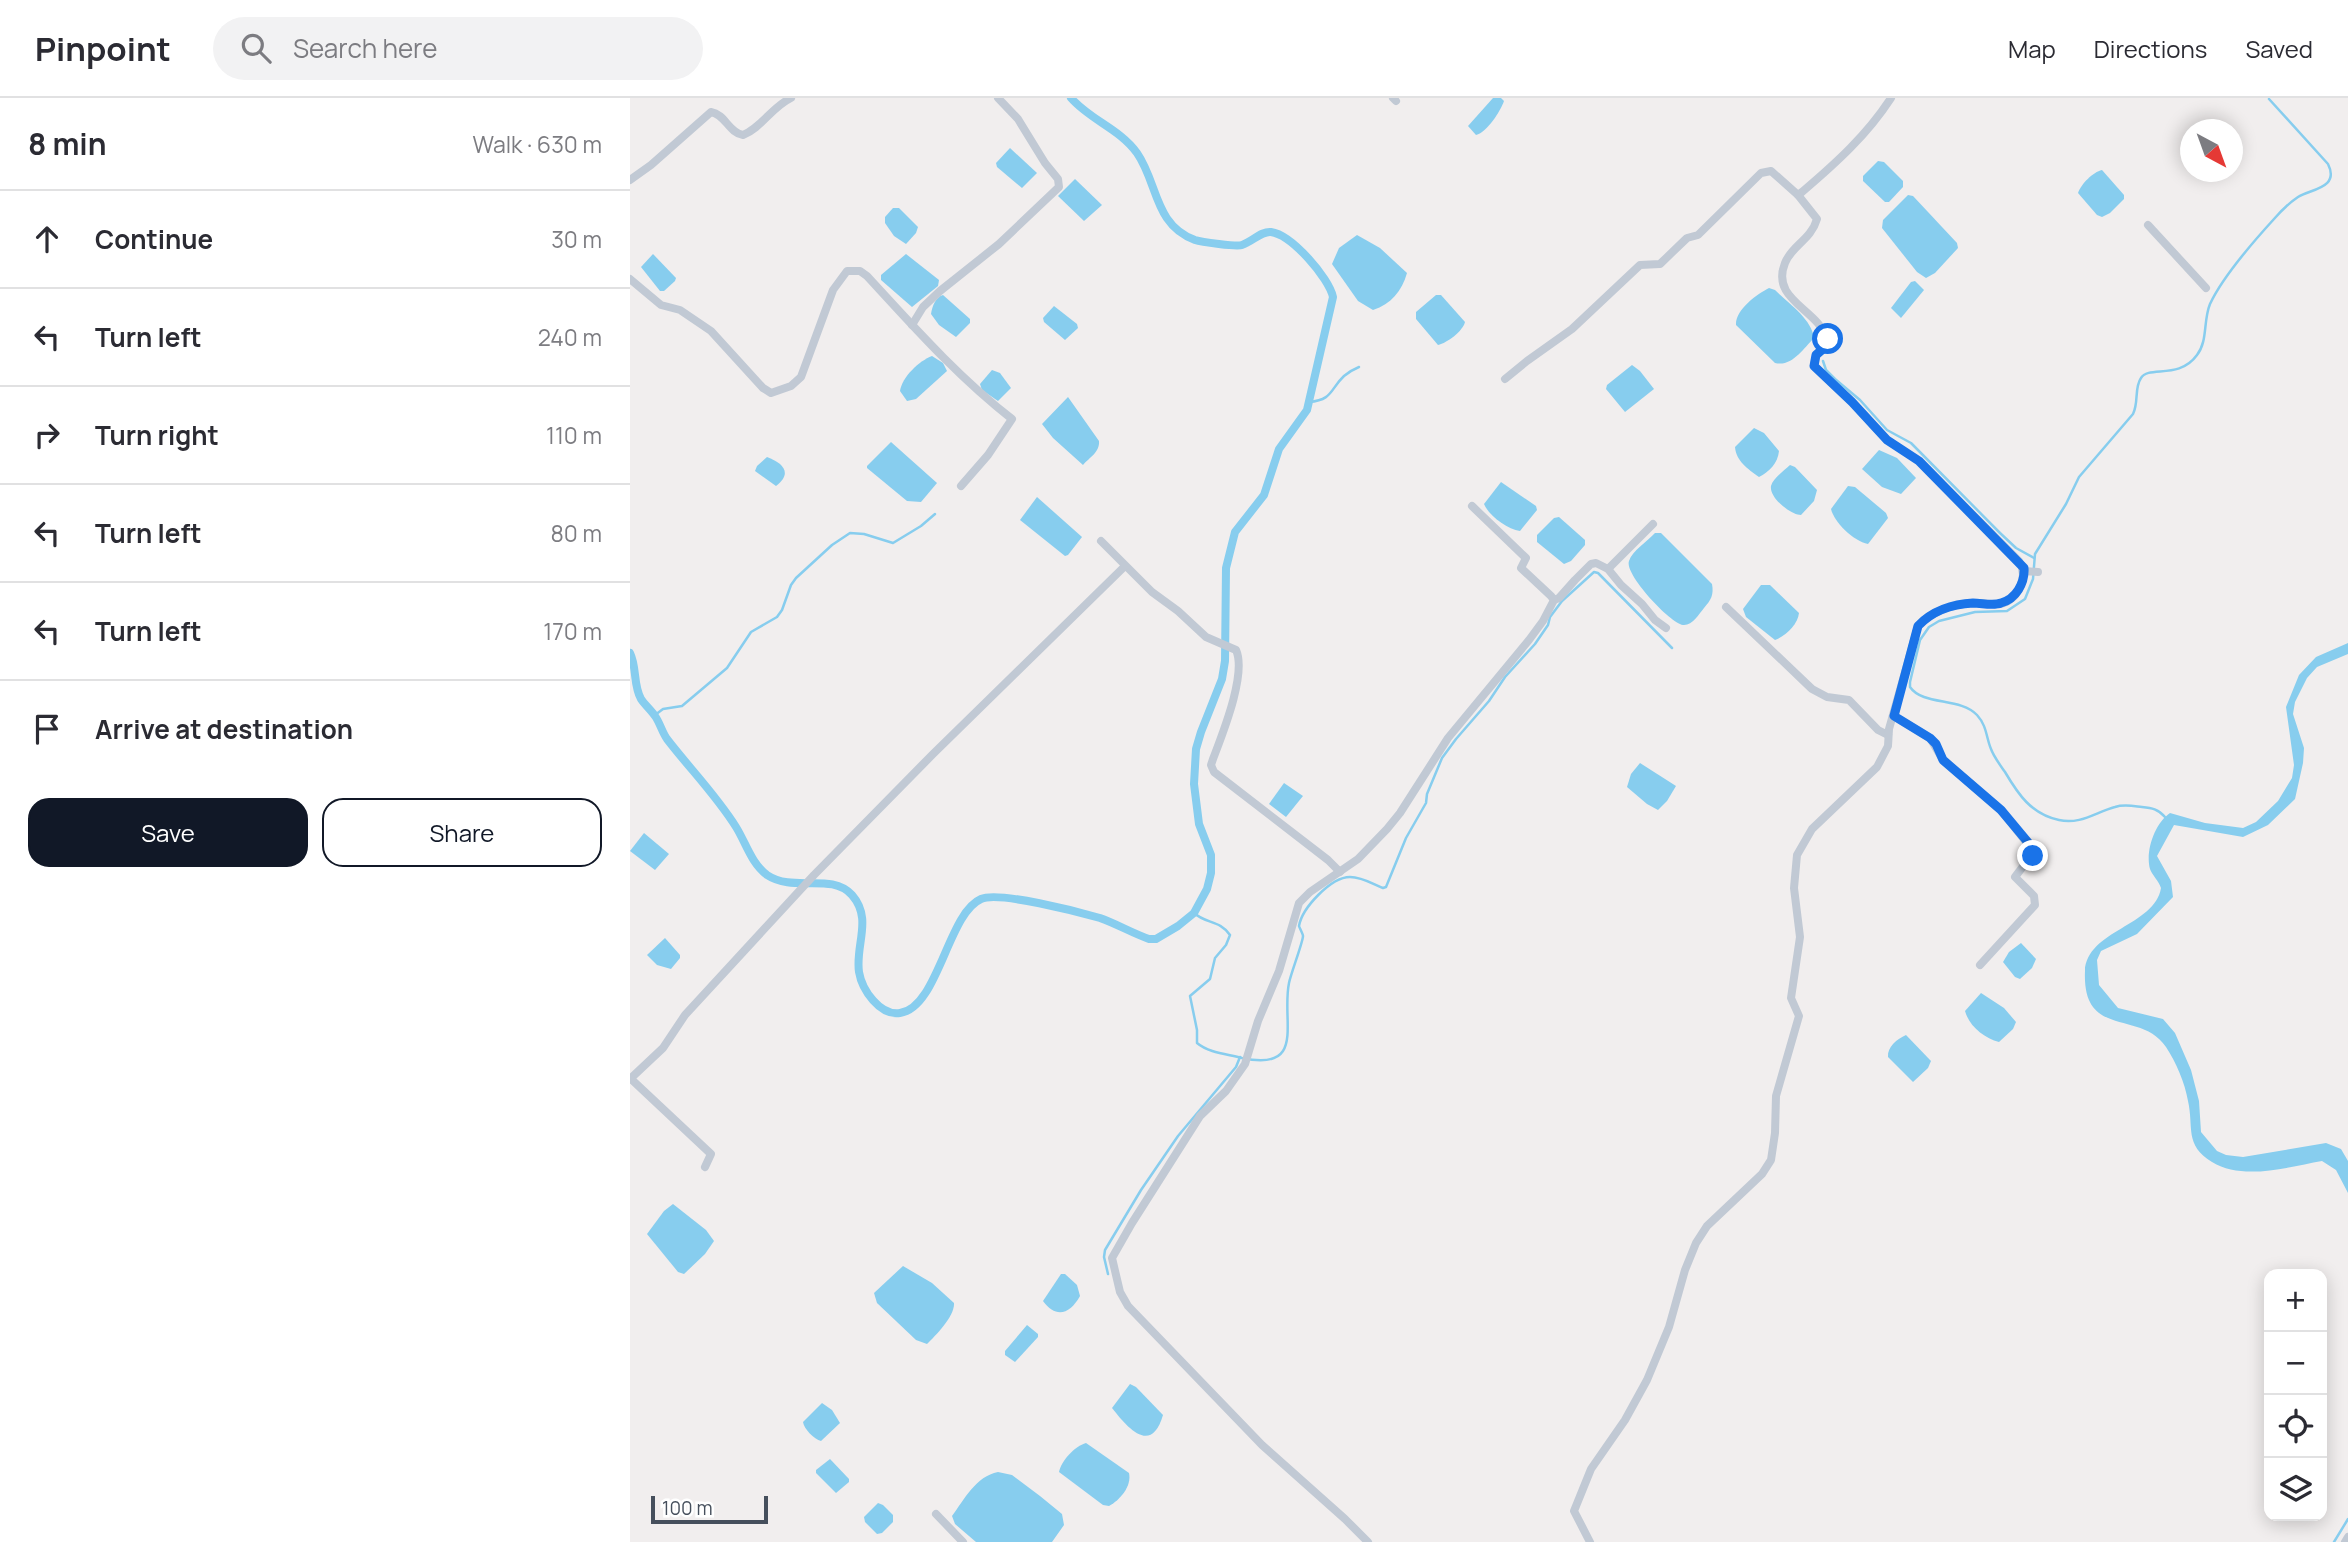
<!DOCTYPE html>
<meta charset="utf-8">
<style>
body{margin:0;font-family:Manrope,sans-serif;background:#f2f2f3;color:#2b2b33}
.controls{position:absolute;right:21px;bottom:21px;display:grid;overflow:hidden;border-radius:14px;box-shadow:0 4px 18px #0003}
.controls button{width:63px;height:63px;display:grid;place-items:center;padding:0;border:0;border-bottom:2px solid #e1e1e2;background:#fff;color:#2b2b33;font:35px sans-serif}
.compass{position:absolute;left:1550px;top:21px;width:63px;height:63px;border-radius:50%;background:#fff;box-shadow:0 4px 18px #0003;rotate:139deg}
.scale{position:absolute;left:21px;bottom:18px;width:117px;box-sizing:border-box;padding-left:7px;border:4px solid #464f5c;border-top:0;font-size:19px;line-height:24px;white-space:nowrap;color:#464f5c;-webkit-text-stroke:5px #fff;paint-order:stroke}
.stop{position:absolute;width:21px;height:21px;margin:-16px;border:5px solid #1a73e8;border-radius:50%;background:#fff}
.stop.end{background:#1a73e8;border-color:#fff;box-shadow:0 2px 7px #0008}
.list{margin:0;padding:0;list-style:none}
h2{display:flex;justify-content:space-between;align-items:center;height:91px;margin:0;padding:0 28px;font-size:30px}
h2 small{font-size:23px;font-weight:400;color:#7c7c81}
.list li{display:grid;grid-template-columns:46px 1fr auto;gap:21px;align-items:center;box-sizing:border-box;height:98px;padding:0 28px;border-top:2px solid #e1e1e2}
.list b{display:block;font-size:26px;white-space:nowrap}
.list em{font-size:23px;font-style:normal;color:#7c7c81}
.actions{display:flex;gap:14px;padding:21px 28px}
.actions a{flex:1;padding:16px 0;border:2px solid #111827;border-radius:21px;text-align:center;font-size:24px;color:#111827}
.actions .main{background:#111827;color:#fff}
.icon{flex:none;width:38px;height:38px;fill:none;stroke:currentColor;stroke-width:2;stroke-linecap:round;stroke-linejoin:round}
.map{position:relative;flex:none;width:1718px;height:1444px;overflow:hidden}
header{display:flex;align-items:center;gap:42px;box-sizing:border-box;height:98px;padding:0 35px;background:#fff;border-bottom:2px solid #e1e1e2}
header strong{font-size:33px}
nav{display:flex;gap:38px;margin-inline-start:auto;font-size:24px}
.search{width:490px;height:63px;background:#f2f2f3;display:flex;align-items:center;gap:18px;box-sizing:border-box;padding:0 24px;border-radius:38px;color:#7c7c81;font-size:26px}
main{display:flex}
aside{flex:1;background:#fff}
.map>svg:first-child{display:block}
.water{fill:#87cdee}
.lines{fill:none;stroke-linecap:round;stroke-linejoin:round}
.stream{stroke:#87cdee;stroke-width:2.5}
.canal{stroke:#87cdee;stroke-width:8}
.street{stroke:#c1c9d4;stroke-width:8}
.route{stroke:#1a73e8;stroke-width:9}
</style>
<header>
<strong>Pinpoint</strong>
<div class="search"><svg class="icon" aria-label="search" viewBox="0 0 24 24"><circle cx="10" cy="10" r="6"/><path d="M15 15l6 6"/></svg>Search here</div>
<nav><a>Map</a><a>Directions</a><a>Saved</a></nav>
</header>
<main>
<aside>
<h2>8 min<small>Walk · 630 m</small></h2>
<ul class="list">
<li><svg class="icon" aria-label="ahead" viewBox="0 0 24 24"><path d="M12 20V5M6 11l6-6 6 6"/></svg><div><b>Continue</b></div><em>30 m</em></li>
<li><svg class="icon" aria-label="left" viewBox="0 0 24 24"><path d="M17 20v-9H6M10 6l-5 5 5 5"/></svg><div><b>Turn left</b></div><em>240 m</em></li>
<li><svg class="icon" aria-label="right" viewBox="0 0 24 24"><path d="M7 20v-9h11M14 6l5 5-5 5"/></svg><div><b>Turn right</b></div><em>110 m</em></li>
<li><svg class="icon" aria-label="left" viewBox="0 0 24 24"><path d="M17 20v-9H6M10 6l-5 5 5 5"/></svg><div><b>Turn left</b></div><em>80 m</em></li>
<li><svg class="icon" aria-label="left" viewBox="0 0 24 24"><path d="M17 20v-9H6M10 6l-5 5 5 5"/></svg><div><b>Turn left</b></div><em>170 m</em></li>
<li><svg class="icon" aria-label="arrive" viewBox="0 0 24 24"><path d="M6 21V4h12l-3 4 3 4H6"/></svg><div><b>Arrive at destination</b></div></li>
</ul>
<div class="actions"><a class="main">Save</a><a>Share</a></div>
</aside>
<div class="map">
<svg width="1718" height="1444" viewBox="0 0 1718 1444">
<rect width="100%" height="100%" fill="#f1eeee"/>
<g class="water">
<path d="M863,0H871L874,3C870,14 857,34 846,37L838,28Z"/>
<path d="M380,50L407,75L392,90L367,69L366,65Z"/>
<path d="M1248,63L1254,64L1273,83V89L1259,104H1255L1233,83V78Z"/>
<path d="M1472,72L1494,97V101L1480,115L1472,119L1467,117L1448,95C1451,86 1463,74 1472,72Z"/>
<path d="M445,81L472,107L454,123L428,98Z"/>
<path d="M1278,97L1283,98L1327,145L1328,150L1305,175L1296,180L1287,174L1252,130L1253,122Z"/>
<path d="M263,110H269L288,129L286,135L276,146L264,138L255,125V119Z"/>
<path d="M727,137L750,150L777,175C772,193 761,206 743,212L728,203L702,166L709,150Z"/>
<path d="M23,156L46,180L45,183L34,193H30L11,169Z"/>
<path d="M276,156L309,182L308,188L282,209L251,182V177Z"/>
<path d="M1285,183L1294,192L1271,220L1261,210L1281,184Z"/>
<path d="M1139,190L1145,192C1158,205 1182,221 1184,240C1173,251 1162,269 1145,265L1106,227C1105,212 1127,196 1139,190Z"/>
<path d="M313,197L340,221V225L326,239L309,227L301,216C302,208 306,199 313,197Z"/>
<path d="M806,197H811L835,224C833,233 817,245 808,247L786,221V214Z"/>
<path d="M424,208L447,226L448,230L435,242L414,224L413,220Z"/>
<path d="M302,258L313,265L317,273L286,301L277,303L270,293C272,279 289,263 302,258Z"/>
<path d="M1002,267L1010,273L1024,291L995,314L976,291L977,287Z"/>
<path d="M362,272L370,275L381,290L368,303L352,292L350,286Z"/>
<path d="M438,299L469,343C470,354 460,359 453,367L423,340L412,326Z"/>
<path d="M1124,330L1134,335L1149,353C1148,365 1139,374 1129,379C1118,371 1106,363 1105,349Z"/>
<path d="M261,344L307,385L291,404L277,403L237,370V368Z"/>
<path d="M1249,352L1267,360L1286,380L1271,396L1252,389L1232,371Z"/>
<path d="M137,359C153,365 163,375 146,388L125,373L127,368Z"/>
<path d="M1160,367L1165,369L1187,392L1184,403L1171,417C1161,417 1139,400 1141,388C1143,380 1155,372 1160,367Z"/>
<path d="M871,384L906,408L907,412L890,433C877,431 859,418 854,406Z"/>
<path d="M1218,388L1225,389L1256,415L1258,420L1238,446C1223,443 1204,424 1201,411Z"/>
<path d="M407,399L452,439L438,457L435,458L390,422Z"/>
<path d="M929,419L955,442V447L941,463L934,466L907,444V437L924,420Z"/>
<path d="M1025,435H1031L1082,486C1084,497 1081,502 1074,510C1069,516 1062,528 1053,527C1040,525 994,476 999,463C1002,453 1018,443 1025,435Z"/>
<path d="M1131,487H1140L1169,515C1168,526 1156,538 1145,542L1116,519L1113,511Z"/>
<path d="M1718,545V556L1687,569L1677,580L1665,604L1663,616L1674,650L1673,665L1665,701L1638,727L1613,739L1544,727L1527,758L1541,783L1543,799L1507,836L1471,853L1467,862L1469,887L1488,910L1533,921L1545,935L1561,972L1569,1003L1571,1034L1587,1053L1596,1057L1613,1059L1696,1045L1711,1051L1718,1063V1095L1706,1072L1692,1063C1658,1069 1613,1083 1582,1064C1554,1047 1564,1029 1558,1003C1555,985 1546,964 1536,949C1511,911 1452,942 1455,873C1457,832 1525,828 1531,790C1529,783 1522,777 1520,771C1515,753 1525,725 1540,715L1575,725L1613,730L1626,724L1648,703L1662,680L1664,667L1656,609L1669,577L1686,559Z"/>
<path d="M1010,665L1046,688L1037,703L1028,712L1017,706L997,689L1001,676Z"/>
<path d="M654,685L673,698L656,719L639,706Z"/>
<path d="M14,735L39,756L25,772L0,753Z"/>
<path d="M35,840L50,857V860L41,871L27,867L17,857Z"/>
<path d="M1391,845L1406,861L1402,870L1390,881L1385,879L1373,864L1379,854Z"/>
<path d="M1351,895L1374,910L1386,924L1383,931L1369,944C1354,940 1339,928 1335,913Z"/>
<path d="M1276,937L1301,963L1298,970L1283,984L1258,959C1257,949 1267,941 1276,937Z"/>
<path d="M43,1106L76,1132L84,1143L75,1156L54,1176L48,1174L17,1136L34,1113Z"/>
<path d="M273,1168L302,1185L324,1205C325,1218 306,1237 297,1246L286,1242L247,1205L244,1195Z"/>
<path d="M431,1176H435L447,1187L450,1198C440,1216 426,1221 413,1203Z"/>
<path d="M397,1227L408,1236V1239L385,1264L375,1257V1253Z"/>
<path d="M500,1286L506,1289L533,1317C521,1358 497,1329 482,1310Z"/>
<path d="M192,1305L202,1312L210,1325L191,1343C184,1341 174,1331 173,1324Z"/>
<path d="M456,1345L499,1375C502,1388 490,1402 479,1408L473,1407L429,1374C431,1363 445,1348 456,1345Z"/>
<path d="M200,1361L219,1381V1384L206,1395L186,1375V1372Z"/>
<path d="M368,1374L382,1377L410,1398L432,1416L434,1427L422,1444H346L325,1426L322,1418C334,1402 346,1378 368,1374Z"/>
<path d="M248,1405L253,1407L263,1417V1424L252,1435L247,1436L235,1424L234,1419Z"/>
</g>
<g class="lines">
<g class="stream">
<path d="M1193,263L1196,272L1205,281L1230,302L1257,332L1281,345L1370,435L1386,450L1404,460"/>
<path d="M679,304C703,302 700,291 714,278C719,274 724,271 729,269"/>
<path d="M25,617L33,611L52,608L97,570L121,534L147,519L152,512L161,487L166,480L202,447L220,435L234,436L263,445L291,428L305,416"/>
<path d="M1535,719C1528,711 1522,710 1512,709C1503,708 1494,706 1485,709C1466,714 1450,727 1429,722C1401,716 1388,696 1375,674C1370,667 1364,659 1361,651C1356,639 1357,628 1347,617C1330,599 1293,608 1280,589V584L1290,542L1299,529L1309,523L1345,514L1377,513L1395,501L1403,481L1405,456L1436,406L1449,379L1503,316C1509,304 1504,290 1511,280C1519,267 1549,282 1567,257C1578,243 1573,223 1580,206C1593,178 1623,144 1644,121C1651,113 1659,105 1668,99C1681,91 1710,90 1698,66L1639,1"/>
<path d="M564,815C576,826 590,822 600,837L596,847L585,860L580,881L560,898L567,932V945C579,955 597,956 612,960C677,974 651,923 659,885C661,875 673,844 673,838C673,836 669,829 669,828C672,810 701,779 720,779C732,779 743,786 753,790L756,789L776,740L796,705L797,696L812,660L826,641L859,603L875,579L905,546L918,527L920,519L932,503L964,474L968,475L1042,550"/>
<path d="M478,1176L474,1159L475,1152L511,1092L548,1038L606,969L610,959"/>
<path d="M1704,1444L1718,1421"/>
</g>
<path class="canal" d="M0,555C7,569 3,587 11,601C15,607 21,612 25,618C30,625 32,634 37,641C60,671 86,697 106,729C116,745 121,765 137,777C164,795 201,774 222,797C243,821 225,847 229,874C232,892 250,918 270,915C308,910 318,815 351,801C369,793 449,814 470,820C487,826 502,835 519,841H526L548,828L564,815L577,791L581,775V757L569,726L564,686L566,651L571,634L592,581L595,563L596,470L605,434L634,397L649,351L677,312L703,199C699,180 662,137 641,134C631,133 622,144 612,147C607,149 571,144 565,142C524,127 528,85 507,55C490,31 460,22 441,0"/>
<g class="street">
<path d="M763,0L766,3"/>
<path d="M0,82L21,67L81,14C95,16 99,35 113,37C131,30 142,9 161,0"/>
<path d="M1518,127L1576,190"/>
<path d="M0,181L31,207L50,212L81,233L133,290L141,295L161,288L171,279L203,192L217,173H230L237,178C283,228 328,279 382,321L358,357L331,388"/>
<path d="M282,227L293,209L310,193L369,146L429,89L428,81L415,65L388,21L368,0"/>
<path d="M875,281L897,263L942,231L1010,167L1030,166L1057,140L1068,137L1131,75L1141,73L1168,97L1172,94C1206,65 1237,37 1261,0"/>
<path d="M471,443L522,494L548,513L576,539L606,552C617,576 592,637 583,661L581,667L584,674L698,762L710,774"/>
<path d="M978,471L1023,426"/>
<path d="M1394,473L1408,474"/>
<path d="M924,502L929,500L945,482L961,466L966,465L978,471L991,487L1012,506L1025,522L1036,530"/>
<path d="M1096,509L1182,591L1197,599L1219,602L1248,632L1258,637"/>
<path d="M1264,618L1300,640L1313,662L1371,712L1404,754L1385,779L1404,798L1405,807L1350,867"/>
<path d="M0,981L33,950L55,917L184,777L303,656L495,468"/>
<path d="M1,981L81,1056L75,1069"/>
<path d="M306,1416L333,1444"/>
<path d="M738,1444L715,1421L632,1347L498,1208L490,1194L482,1160L502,1125L570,1018L596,993L615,966L628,923L649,873L669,805L680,794L728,761L757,731L770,715L818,640L899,542L913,523L924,502L921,498L891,470L896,460L842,408"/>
<path d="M960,1444L944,1413L961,1371L995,1322L1017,1282L1039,1229L1055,1172L1066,1145L1077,1128L1132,1076L1141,1062L1145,1035L1146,998L1169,918L1161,900L1170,839L1164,790L1167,757L1182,731L1247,669L1258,648L1259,631L1288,528C1302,512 1327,505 1348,505C1355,505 1363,507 1370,506C1388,502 1399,479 1389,463L1289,363L1257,342L1222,304L1184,268L1186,257L1194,250L1197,241C1188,211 1140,202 1155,165C1162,147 1181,142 1187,121L1168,97"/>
<path d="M1715,1444L1718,1439"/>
</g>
</g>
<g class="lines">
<path class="route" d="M1198,241L1194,250L1186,257L1184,268L1222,304L1257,342L1289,363L1394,470C1395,485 1386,501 1371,505C1363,508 1352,505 1343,505C1323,506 1302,513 1288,528L1264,618L1300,640L1306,646L1313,662L1371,712L1402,749L1404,754L1403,758"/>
</g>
</svg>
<div class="controls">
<button>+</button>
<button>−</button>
<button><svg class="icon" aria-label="locate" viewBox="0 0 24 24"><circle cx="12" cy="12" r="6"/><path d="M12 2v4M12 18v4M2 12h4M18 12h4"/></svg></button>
<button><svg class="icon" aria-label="layers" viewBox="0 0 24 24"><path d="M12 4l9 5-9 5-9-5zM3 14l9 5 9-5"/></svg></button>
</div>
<svg class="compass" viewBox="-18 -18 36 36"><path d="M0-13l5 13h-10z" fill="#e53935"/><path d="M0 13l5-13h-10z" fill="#7c7c81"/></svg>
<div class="scale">100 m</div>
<div class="stop" style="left:1198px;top:241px"></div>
<div class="stop end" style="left:1403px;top:758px"></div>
</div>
</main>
